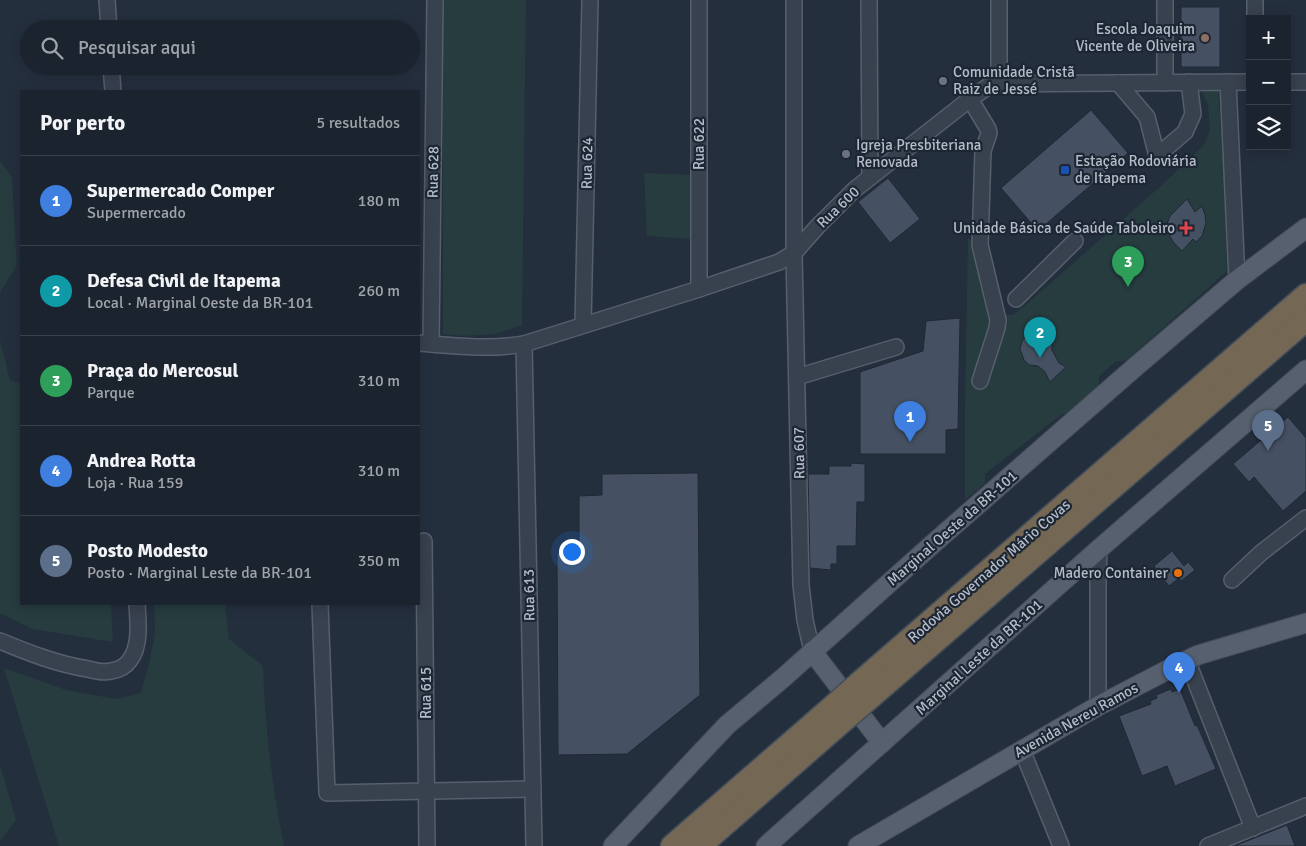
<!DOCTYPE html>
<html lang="pt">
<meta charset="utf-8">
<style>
body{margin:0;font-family:Signika,sans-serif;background:#242b36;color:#f1f3f6}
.controls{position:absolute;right:15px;top:15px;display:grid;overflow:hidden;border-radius:0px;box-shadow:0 2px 12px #0003}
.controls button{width:45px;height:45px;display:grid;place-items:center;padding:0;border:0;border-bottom:1px solid #39404a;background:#1b232e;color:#f1f3f6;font:25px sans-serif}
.you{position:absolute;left:571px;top:551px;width:18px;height:18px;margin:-12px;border:4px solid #fff;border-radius:50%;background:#1a73e8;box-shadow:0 0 0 8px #1a73e833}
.badge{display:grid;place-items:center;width:32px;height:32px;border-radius:50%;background:#1a73e8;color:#fff;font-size:16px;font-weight:700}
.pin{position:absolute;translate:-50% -41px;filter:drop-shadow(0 1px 2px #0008)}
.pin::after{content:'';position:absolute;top:26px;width:18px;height:15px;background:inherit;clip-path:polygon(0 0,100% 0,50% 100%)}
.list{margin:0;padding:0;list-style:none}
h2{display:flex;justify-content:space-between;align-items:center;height:65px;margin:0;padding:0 20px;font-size:21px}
h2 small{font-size:16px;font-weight:400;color:#a0a4aa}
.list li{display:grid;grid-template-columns:32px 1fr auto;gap:15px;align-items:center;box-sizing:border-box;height:90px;padding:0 20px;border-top:1px solid #39404a}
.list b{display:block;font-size:19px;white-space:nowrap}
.list p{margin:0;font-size:16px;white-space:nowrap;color:#a0a4aa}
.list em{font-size:16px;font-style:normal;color:#a0a4aa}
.icon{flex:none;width:28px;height:28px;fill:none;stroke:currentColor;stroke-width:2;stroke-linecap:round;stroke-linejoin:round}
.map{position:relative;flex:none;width:1306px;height:846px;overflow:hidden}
.search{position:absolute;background:#1b232e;box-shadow:0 2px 12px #0003;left:20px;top:20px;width:400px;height:55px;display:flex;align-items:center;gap:12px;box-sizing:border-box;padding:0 18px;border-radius:28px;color:#a0a4aa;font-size:19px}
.panel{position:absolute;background:#1b232e;box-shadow:0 2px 12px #0003;left:20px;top:90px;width:400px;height:515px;border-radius:0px}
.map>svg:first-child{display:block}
.green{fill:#263c3f}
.building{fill:#455162;stroke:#1f2835}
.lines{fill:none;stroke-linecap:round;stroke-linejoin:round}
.minor-casing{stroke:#565f6c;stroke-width:18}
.major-casing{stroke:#414a57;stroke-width:21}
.highway-casing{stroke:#434c59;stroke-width:25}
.minor{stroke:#38414e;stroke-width:15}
.major{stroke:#56606e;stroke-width:19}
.highway{stroke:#746855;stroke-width:22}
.highway-bridge-casing{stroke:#434c59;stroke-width:25;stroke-linecap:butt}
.highway-bridge{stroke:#746855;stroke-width:22}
.education-dot{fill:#8d6e63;stroke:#1d2633;stroke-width:2}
.worship-dot{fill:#6b7280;stroke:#1d2633;stroke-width:2}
.transit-dot{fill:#1a4fb4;stroke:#1d2633;stroke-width:2}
.health-dot{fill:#e0444e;stroke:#1d2633;stroke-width:2}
.food-dot{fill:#e8710a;stroke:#1d2633;stroke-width:2}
.labels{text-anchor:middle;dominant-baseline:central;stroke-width:4.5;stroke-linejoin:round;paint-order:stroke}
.poi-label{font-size:15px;fill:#b4bcc9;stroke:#1d2633;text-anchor:end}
.street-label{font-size:15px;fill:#b4bcc9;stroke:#1d2633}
</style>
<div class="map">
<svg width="1306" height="846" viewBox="0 0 1306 846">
<rect width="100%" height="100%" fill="#242f3e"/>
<g class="green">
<path d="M443,0H526L522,325L495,334L464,336L443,334Z"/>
<path d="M1218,89L1224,174L1227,271L1127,360L1115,362L1099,376V388L1069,413L1062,414L985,474V483L965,500V405L968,238L980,250L997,315H1013L1028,303L1162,185L1204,145L1210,130L1208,105L1201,90Z"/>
<path d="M0,161L12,177L17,265L0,292Z"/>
<path d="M644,173L693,175V239L647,236Z"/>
<path d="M0,341L10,380L21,384V604H111L113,642L33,629L0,613Z"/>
<path d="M154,604H225L229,639L263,666C265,726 272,787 284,846H59L4,668L66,690L116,699L141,693L150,660L155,632Z"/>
<path d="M0,765L16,820L0,841Z"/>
</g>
<g class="building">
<rect x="1181" y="7" width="39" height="60"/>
<path d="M1091,110L1128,153L1038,231L1001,188Z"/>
<path d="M888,178L920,219L890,243L858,202Z"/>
<path d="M1187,199L1195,212L1202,206L1205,215L1206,223L1202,236L1196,242L1193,239L1182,251L1173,242L1168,232L1167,224L1170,216Z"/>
<path d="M960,318L958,429L946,430V454H860V372L923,351L926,321Z"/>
<path d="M1039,332L1047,335L1052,342V350L1059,363L1066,367L1050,382L1045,372L1038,366L1029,365L1024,360L1020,349L1022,341L1029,334Z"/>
<path d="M1288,417L1306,438V491L1283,511L1254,477L1249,482L1233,464Z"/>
<path d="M851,463L865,464V502H857L856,546H837V564H831V570L810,568L808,474H829V466H851Z"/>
<path d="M698,473L700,695L627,754L558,755L557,553H579V496L602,495V474Z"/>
<path d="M1172,551L1184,566L1188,562L1195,570L1181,581L1179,578L1169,586L1154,566Z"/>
<path d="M1171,689L1172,692L1180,689L1195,726L1197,725L1216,769L1175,786L1167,766L1142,776L1119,716L1151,704L1150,701L1157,698L1156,695Z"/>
<path d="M1287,825L1295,846H1237V845Z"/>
</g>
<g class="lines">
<g class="minor-casing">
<g id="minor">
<path d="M107,0L109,29"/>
<path d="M699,0V289"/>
<path d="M794,0V253L801,585L805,620L812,651"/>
<path d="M869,0L870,177"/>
<path d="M1255,0V19"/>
<path d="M111,66L113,91"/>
<path d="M1228,82L1237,280"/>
<path d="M1287,82H1306"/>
<path d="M1118,83L1147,117L1157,156L1185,132L1193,114L1189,82"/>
<path d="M1165,83V0"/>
<path d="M999,84V0"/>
<path d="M970,99L988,129L989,133L983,151L980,245L998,320L997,328L980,381"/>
<path d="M1016,299L1075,241"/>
<path d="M583,325L590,0"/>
<path d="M419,343C454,346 489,350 524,344L699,289L779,262L794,253L818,226L854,190L970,99L989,86L999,84L1250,82"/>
<path d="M431,344L435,0"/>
<path d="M524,344L534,846"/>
<path d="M797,377L896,347"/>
<path d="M424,541L427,846"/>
<path d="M1232,580L1262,552L1306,518"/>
<path d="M320,604L327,793L533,789"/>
<path d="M0,641C29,653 57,664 88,669C95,671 104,673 111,671C119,670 125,667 130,660C141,645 138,621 137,604"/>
<path d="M1187,660L1253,828"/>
<path d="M1098,706V578L1099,549"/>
<path d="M1022,750L1061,846"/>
<path d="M1208,846L1306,806"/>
</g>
</g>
<g class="major-casing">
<g id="major">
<path d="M812,651L882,743"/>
<path d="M613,846L727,725L783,678L935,542L1134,368L1237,280L1306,228"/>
<path d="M766,846L1099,549L1306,370"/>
<path d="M858,846L1098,706L1175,666L1198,655L1306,623"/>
</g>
</g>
<g class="highway-casing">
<g id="highway">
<path d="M859,683L1306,295"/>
<path d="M871,697L1306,320"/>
<path d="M672,846L824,714"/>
<path d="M700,846L835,728"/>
</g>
</g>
<use href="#minor" class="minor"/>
<use href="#major" class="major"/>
<use href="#highway" class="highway"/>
<g class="highway-bridge-casing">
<g id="highway-bridge">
<path d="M824,714L859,683"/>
<path d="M835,728L871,697"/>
</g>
</g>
<use href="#highway-bridge" class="highway-bridge"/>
</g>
<circle class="education-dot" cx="1205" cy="38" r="5"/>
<g class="worship-dot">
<circle cx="943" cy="81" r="5"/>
<circle cx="846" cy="154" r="5"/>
</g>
<rect class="transit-dot" x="1060" y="165" width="10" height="10" rx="2.5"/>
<path class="health-dot" d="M1183.5 220.5h5v5h5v5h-5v5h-5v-5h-5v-5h5z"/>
<circle class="food-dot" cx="1178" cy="573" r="5"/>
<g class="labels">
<g class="poi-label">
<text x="1195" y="29">Escola Joaquim<tspan x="1195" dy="17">Vicente de Oliveira</tspan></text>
<text x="953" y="72" text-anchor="start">Comunidade Cristã<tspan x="953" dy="17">Raiz de Jessé</tspan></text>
<text x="856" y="145" text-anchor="start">Igreja Presbiteriana<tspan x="856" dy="17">Renovada</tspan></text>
<text x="1075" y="161" text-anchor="start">Estação Rodoviária<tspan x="1075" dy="17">de Itapema</tspan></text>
<text x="1175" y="228">Unidade Básica de Saúde Taboleiro</text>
<text x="1168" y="573">Madero Container</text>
</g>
<g class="street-label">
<text transform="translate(699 144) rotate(-90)">Rua 622</text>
<text transform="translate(587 163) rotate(-89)">Rua 624</text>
<text transform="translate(433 172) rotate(-89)">Rua 628</text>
<text transform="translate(838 207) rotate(-44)">Rua 600</text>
<text transform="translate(799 453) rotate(-91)">Rua 607</text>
<text transform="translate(952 528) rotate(-41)">Marginal Oeste da BR-101</text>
<text transform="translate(989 571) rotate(-41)">Rodovia Governador Mário Covas</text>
<text transform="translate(529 595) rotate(-91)">Rua 613</text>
<text transform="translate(979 657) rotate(-42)">Marginal Leste da BR-101</text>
<text transform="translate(426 693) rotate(-90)">Rua 615</text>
<text transform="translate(1076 720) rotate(-29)">Avenida Nereu Ramos</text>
</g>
</g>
</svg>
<div class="controls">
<button>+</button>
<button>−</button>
<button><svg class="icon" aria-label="layers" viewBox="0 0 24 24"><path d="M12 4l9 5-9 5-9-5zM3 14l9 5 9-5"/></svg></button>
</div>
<div class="you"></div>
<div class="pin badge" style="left:910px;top:442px;background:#3f7fe0">1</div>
<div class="pin badge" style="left:1040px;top:358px;background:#0f9aa8">2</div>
<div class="pin badge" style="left:1128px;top:287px;background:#2e9e5b">3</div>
<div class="pin badge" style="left:1179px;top:693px;background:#3f7fe0">4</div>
<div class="pin badge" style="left:1268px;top:451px;background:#5c6f8a">5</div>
<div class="search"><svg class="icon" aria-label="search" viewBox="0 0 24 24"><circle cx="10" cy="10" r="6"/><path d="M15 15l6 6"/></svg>Pesquisar aqui</div>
<section class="panel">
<h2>Por perto<small>5 resultados</small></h2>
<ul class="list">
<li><span class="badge" style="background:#3f7fe0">1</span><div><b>Supermercado Comper</b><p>Supermercado</p></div><em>180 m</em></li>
<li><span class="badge" style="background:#0f9aa8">2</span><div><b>Defesa Civil de Itapema</b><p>Local · Marginal Oeste da BR-101</p></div><em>260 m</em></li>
<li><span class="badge" style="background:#2e9e5b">3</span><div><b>Praça do Mercosul</b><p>Parque</p></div><em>310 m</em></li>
<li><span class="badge" style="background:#3f7fe0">4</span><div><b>Andrea Rotta</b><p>Loja · Rua 159</p></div><em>310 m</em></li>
<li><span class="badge" style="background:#5c6f8a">5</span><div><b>Posto Modesto</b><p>Posto · Marginal Leste da BR-101</p></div><em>350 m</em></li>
</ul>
</section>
</div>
